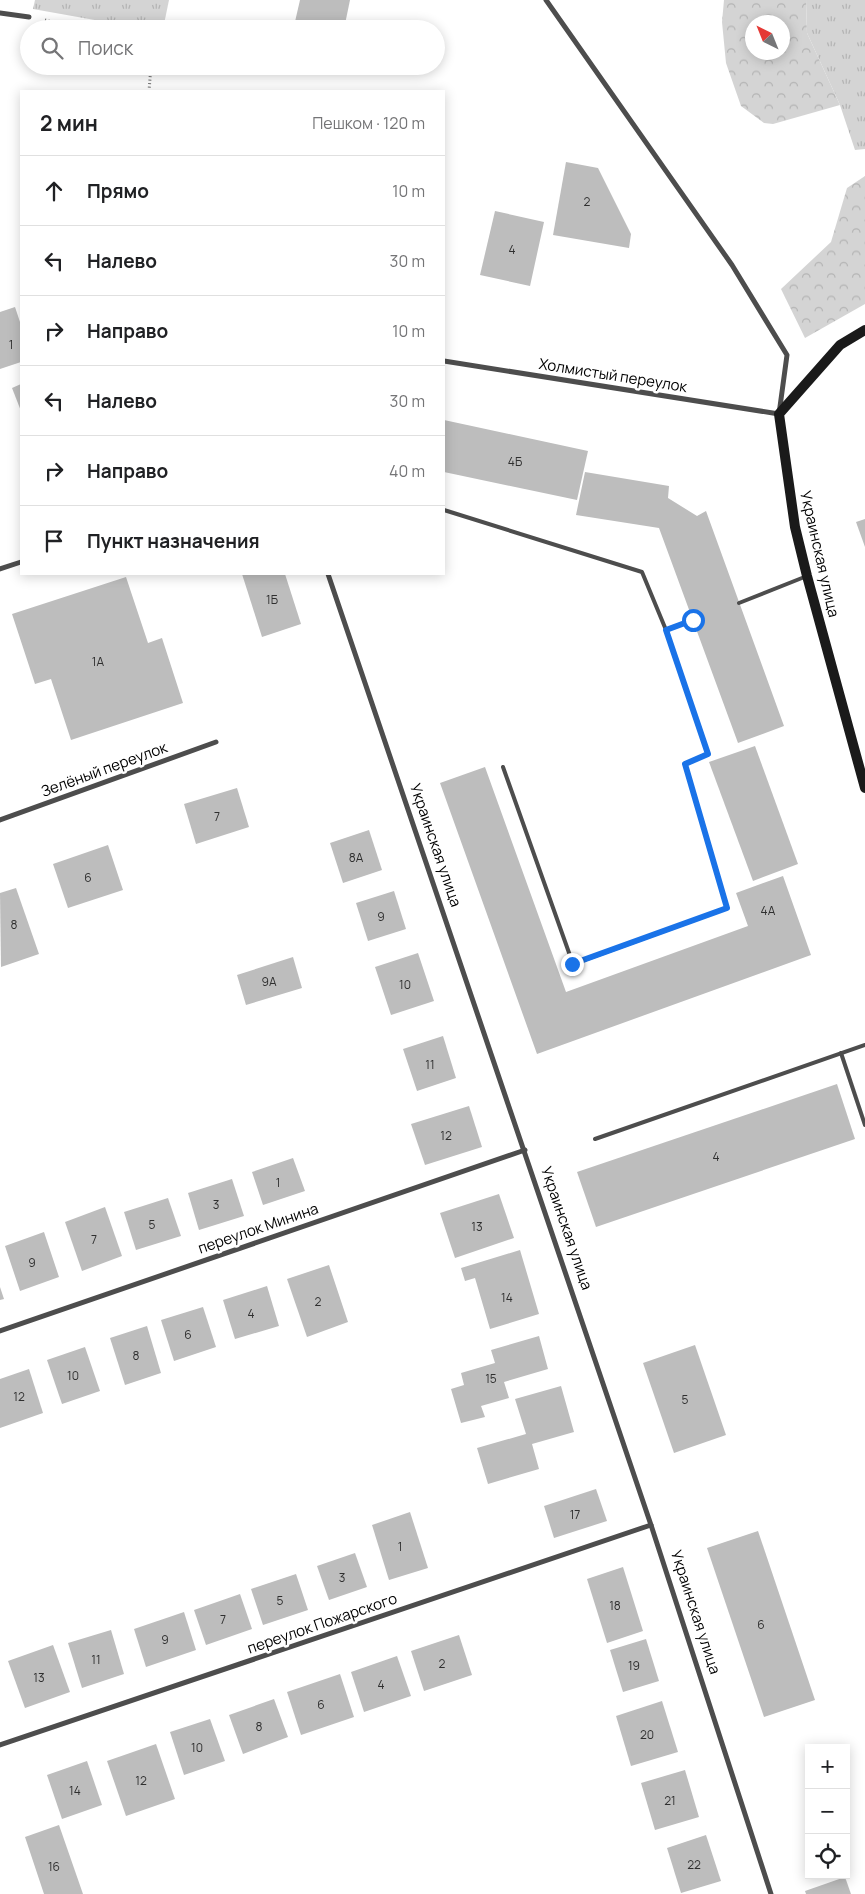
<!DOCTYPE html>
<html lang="ru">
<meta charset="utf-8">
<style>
body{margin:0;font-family:Manrope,sans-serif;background:#f6f6f6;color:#202124}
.controls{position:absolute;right:15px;bottom:15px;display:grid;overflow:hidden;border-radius:0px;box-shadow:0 2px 12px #0003}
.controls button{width:45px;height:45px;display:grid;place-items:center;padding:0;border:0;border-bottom:1px solid #e0e0e0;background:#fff;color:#202124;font:25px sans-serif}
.compass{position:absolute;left:745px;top:15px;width:45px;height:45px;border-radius:50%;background:#fff;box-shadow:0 2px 12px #0003;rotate:317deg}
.stop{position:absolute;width:15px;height:15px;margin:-11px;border:4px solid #1a73e8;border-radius:50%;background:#fff}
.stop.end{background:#1a73e8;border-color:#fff;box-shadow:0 1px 5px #0008}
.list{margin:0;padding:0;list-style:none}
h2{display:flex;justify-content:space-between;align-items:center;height:65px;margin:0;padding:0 20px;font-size:21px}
h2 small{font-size:16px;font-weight:400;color:#757577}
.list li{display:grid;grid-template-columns:32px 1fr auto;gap:15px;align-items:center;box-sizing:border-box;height:70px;padding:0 20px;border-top:1px solid #e0e0e0}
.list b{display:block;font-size:19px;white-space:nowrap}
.list em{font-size:16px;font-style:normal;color:#757577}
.icon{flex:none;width:28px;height:28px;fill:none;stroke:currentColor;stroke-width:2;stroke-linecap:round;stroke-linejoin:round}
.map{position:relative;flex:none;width:865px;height:1894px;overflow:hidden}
.search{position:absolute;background:#fff;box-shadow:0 2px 12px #0003;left:20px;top:20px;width:425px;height:55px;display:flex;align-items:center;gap:12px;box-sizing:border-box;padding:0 18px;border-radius:28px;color:#757577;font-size:19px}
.panel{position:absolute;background:#fff;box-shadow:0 2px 12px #0003;left:20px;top:90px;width:425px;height:485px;border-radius:0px}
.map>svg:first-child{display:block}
.grass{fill:url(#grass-tufts)}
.forest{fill:url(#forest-crowns);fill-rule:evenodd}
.building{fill:#bdbdbd}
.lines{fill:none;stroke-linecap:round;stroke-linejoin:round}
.path{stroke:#6f6f6f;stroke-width:3;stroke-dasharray:1 2.5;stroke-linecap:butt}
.lane{stroke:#4d4d4d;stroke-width:4}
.street{stroke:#4d4d4d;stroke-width:5}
.secondary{stroke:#1a1a1a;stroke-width:10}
.route{stroke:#1a73e8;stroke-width:6}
.labels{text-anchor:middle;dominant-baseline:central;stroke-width:5;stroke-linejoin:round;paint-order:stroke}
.number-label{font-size:12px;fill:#2f2f2f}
.street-label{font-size:15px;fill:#000;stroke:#fff}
</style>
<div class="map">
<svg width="865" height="1894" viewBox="0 0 865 1894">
<defs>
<pattern id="grass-tufts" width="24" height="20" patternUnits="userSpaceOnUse" patternTransform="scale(1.25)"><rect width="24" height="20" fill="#d4d4d4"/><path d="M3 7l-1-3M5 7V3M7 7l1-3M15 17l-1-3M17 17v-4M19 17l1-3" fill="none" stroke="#b4b4b4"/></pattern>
<pattern id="forest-crowns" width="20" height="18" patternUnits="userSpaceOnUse" patternTransform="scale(1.25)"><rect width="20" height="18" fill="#d4d4d4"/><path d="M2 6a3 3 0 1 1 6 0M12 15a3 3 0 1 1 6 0" fill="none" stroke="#b4b4b4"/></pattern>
</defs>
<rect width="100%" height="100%" fill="#fff"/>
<g class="grass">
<path d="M35,0H169L163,29H145L33,9Z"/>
<path d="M806,0H865V149L855,150L840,105L807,33Z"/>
</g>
<g class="forest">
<path d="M724,0H806L807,33L840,105L773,124L764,123L741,106L726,63L722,22ZM752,22H782V52H752Z"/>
<path d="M865,176V304L805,338L781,289L831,242L847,188Z"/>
</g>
<g class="building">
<path d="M300,0H350L344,29H305L294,26Z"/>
<path d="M566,162L598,168L631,234L629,248L553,235Z"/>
<path d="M495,211L544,222L530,286L480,275Z"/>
<path d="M15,307L21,325V362L0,369V312Z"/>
<path d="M21,384V411L12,388Z"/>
<path d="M444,420L588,451L577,500L444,472Z"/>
<path d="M585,472L669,486L668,498L697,516L706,511L784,726L738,743L659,528L576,515Z"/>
<path d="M865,519V547L856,522Z"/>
<path d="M242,574H285L301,624L262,637Z"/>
<path d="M126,577L148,643L162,638L183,703L71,740L51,679L35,684L12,614Z"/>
<path d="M755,746L798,864L753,881L709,762Z"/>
<path d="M485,767L566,992L748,926L736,893L783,876L811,955L537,1054L440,783Z"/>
<path d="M237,788L249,827L196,844L184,804Z"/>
<path d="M369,830L382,870L343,883L330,843Z"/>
<path d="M108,845L123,890L68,908L53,864Z"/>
<path d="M16,888L39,954L1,967L0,893Z"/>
<path d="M394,891L406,929L368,941L356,903Z"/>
<path d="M418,953L434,1001L391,1015L375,967Z"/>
<path d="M293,957L302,988L246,1005L237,975Z"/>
<path d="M443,1036L456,1078L417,1091L403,1049Z"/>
<path d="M837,1084L855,1139L596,1227L577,1172Z"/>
<path d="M469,1106L482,1147L425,1165L411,1124Z"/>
<path d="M293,1158L305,1191L263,1205L252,1172Z"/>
<path d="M232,1179L244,1216L199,1230L188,1193Z"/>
<path d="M499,1194L514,1238L455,1258L440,1213Z"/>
<path d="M168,1198L181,1236L136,1250L124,1212Z"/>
<path d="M105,1207L122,1256L82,1271L65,1222Z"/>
<path d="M44,1232L59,1277L20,1291L5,1246Z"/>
<path d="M520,1250L539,1314L490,1329L475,1278L465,1281L461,1268Z"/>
<path d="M329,1265L348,1322L307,1337L287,1279Z"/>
<path d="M267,1286L279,1326L235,1339L223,1300Z"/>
<path d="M0,1287L4,1299L0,1300Z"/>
<path d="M203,1307L216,1347L174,1361L161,1320Z"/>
<path d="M147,1326L161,1373L125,1385L110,1338Z"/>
<path d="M539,1336L548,1369L504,1382L509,1398L481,1406L485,1417L461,1423L451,1389L464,1385L461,1373L495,1363L491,1350Z"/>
<path d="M695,1345L726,1435L674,1453L643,1363Z"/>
<path d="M85,1347L100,1391L62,1404L47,1360Z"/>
<path d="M29,1369L43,1413L0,1428V1379Z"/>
<path d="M561,1386L574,1432L532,1444L539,1469L488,1484L477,1448L526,1434L515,1399Z"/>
<path d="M596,1489L607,1521L554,1538L544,1506Z"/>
<path d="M410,1512L428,1568L389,1580L372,1525Z"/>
<path d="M758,1531L815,1700L764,1717L707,1548Z"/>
<path d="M355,1553L367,1587L329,1600L317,1566Z"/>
<path d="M623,1567L643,1631L607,1643L587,1579Z"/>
<path d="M296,1574L308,1610L263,1625L251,1589Z"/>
<path d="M240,1594L252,1629L206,1645L194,1610Z"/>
<path d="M184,1612L196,1650L146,1667L134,1629Z"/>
<path d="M111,1630L124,1674L82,1688L68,1643Z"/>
<path d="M459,1635L472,1675L424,1691L411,1651Z"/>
<path d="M646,1639L659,1681L623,1692L610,1650Z"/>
<path d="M53,1645L70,1692L25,1708L8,1661Z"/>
<path d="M397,1656L411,1696L364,1712L351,1672Z"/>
<path d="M340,1674L354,1717L301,1735L287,1692Z"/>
<path d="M274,1699L288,1737L243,1754L229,1715Z"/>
<path d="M662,1701L678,1752L631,1766L616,1716Z"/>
<path d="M210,1719L225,1761L184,1775L170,1732Z"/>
<path d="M156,1744L175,1799L126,1816L107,1761Z"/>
<path d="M87,1761L102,1805L62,1819L47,1775Z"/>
<path d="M685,1770L699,1817L655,1830L641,1783Z"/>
<path d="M59,1825L83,1894H44L25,1837Z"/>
<path d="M706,1835L721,1881L681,1893L667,1848Z"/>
<path d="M845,1877L851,1894H806L805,1891Z"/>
</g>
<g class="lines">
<g class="path">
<path d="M45,20L81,29"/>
<path d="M149,91L151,66"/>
</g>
<g class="lane">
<path d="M444,510L642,572L666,630"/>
<path d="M739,603L807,576"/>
<path d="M503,767L573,964L727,908L685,764L708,754L666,630L693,620"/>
<path d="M841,1053L865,1125"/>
<path d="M595,1139L865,1045"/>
</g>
<g class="street">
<path d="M0,13L29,17"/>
<path d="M444,361L779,414L787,355L732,265L546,0"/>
<path d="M0,569L21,562"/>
<path d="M328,574L651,1525L771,1894"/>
<path d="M0,820L216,742"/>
<path d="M0,1331L525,1150"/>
<path d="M0,1745L651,1525"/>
</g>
<path class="secondary" d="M865,330L840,345L779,414L795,527L807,576L865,788"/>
</g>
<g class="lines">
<path class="route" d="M572,964L727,908L685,764L708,754L666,630L693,620"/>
</g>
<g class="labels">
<g class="number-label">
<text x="587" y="201">2</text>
<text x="512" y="249">4</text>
<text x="11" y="344">1</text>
<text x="515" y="461">4Б</text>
<text x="272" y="599">1Б</text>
<text x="98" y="661">1А</text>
<text x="217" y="816">7</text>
<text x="356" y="857">8А</text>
<text x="88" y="877">6</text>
<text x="768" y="910">4А</text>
<text x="381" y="916">9</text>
<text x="14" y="924">8</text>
<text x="269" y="981">9А</text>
<text x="405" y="984">10</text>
<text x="430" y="1064">11</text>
<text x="446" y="1135">12</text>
<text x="716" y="1156">4</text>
<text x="278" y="1182">1</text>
<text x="216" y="1204">3</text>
<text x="152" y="1224">5</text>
<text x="477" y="1226">13</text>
<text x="94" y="1239">7</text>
<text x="32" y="1262">9</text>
<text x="507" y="1297">14</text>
<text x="318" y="1301">2</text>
<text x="251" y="1313">4</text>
<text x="188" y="1334">6</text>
<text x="136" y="1355">8</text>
<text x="73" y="1375">10</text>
<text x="491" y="1378">15</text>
<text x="19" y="1396">12</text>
<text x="685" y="1399">5</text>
<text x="575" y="1514">17</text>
<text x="400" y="1546">1</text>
<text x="342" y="1577">3</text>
<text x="280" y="1600">5</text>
<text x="615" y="1605">18</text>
<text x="223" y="1619">7</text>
<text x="761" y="1624">6</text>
<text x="165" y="1639">9</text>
<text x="96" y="1659">11</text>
<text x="442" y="1663">2</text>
<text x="634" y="1665">19</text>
<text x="39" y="1677">13</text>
<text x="381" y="1684">4</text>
<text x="321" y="1704">6</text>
<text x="259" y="1726">8</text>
<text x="647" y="1734">20</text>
<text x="197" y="1747">10</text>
<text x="141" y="1780">12</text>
<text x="75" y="1790">14</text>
<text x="670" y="1800">21</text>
<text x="694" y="1864">22</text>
<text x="54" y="1866">16</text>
</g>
<g class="street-label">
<text transform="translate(613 375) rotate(9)">Холмистый переулок</text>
<text transform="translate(820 554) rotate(77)">Украинская улица</text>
<text transform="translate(104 769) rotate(-20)">Зелёный переулок</text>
<text transform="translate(436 845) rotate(71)">Украинская улица</text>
<text transform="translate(258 1228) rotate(-19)">переулок Минина</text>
<text transform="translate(567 1228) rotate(71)">Украинская улица</text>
<text transform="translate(696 1612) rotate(72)">Украинская улица</text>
<text transform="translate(322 1623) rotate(-19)">переулок Пожарского</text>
</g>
</g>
</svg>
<div class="controls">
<button>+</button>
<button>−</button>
<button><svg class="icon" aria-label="locate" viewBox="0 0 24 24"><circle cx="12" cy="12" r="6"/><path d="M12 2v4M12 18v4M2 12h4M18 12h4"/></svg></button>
</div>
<svg class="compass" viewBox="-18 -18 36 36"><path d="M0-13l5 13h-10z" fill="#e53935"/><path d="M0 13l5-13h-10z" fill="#757577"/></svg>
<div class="stop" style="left:693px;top:620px"></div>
<div class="stop end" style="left:572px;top:964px"></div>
<div class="search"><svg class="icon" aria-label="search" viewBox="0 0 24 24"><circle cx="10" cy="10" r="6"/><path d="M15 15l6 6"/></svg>Поиск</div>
<section class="panel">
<h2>2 мин<small>Пешком · 120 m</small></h2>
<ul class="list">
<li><svg class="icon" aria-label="ahead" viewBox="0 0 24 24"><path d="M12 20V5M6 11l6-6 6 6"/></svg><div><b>Прямо</b></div><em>10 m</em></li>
<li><svg class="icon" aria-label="left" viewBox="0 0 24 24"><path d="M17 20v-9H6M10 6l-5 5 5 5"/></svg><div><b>Налево</b></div><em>30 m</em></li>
<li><svg class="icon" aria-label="right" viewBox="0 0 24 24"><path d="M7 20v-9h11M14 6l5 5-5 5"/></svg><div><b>Направо</b></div><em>10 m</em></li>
<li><svg class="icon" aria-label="left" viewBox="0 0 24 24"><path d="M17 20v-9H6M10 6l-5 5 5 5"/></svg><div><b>Налево</b></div><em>30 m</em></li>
<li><svg class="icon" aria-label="right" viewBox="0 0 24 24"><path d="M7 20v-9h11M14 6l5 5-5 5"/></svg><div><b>Направо</b></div><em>40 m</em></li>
<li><svg class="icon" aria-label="arrive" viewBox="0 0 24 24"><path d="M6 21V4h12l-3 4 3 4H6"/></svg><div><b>Пункт назначения</b></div></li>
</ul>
</section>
</div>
